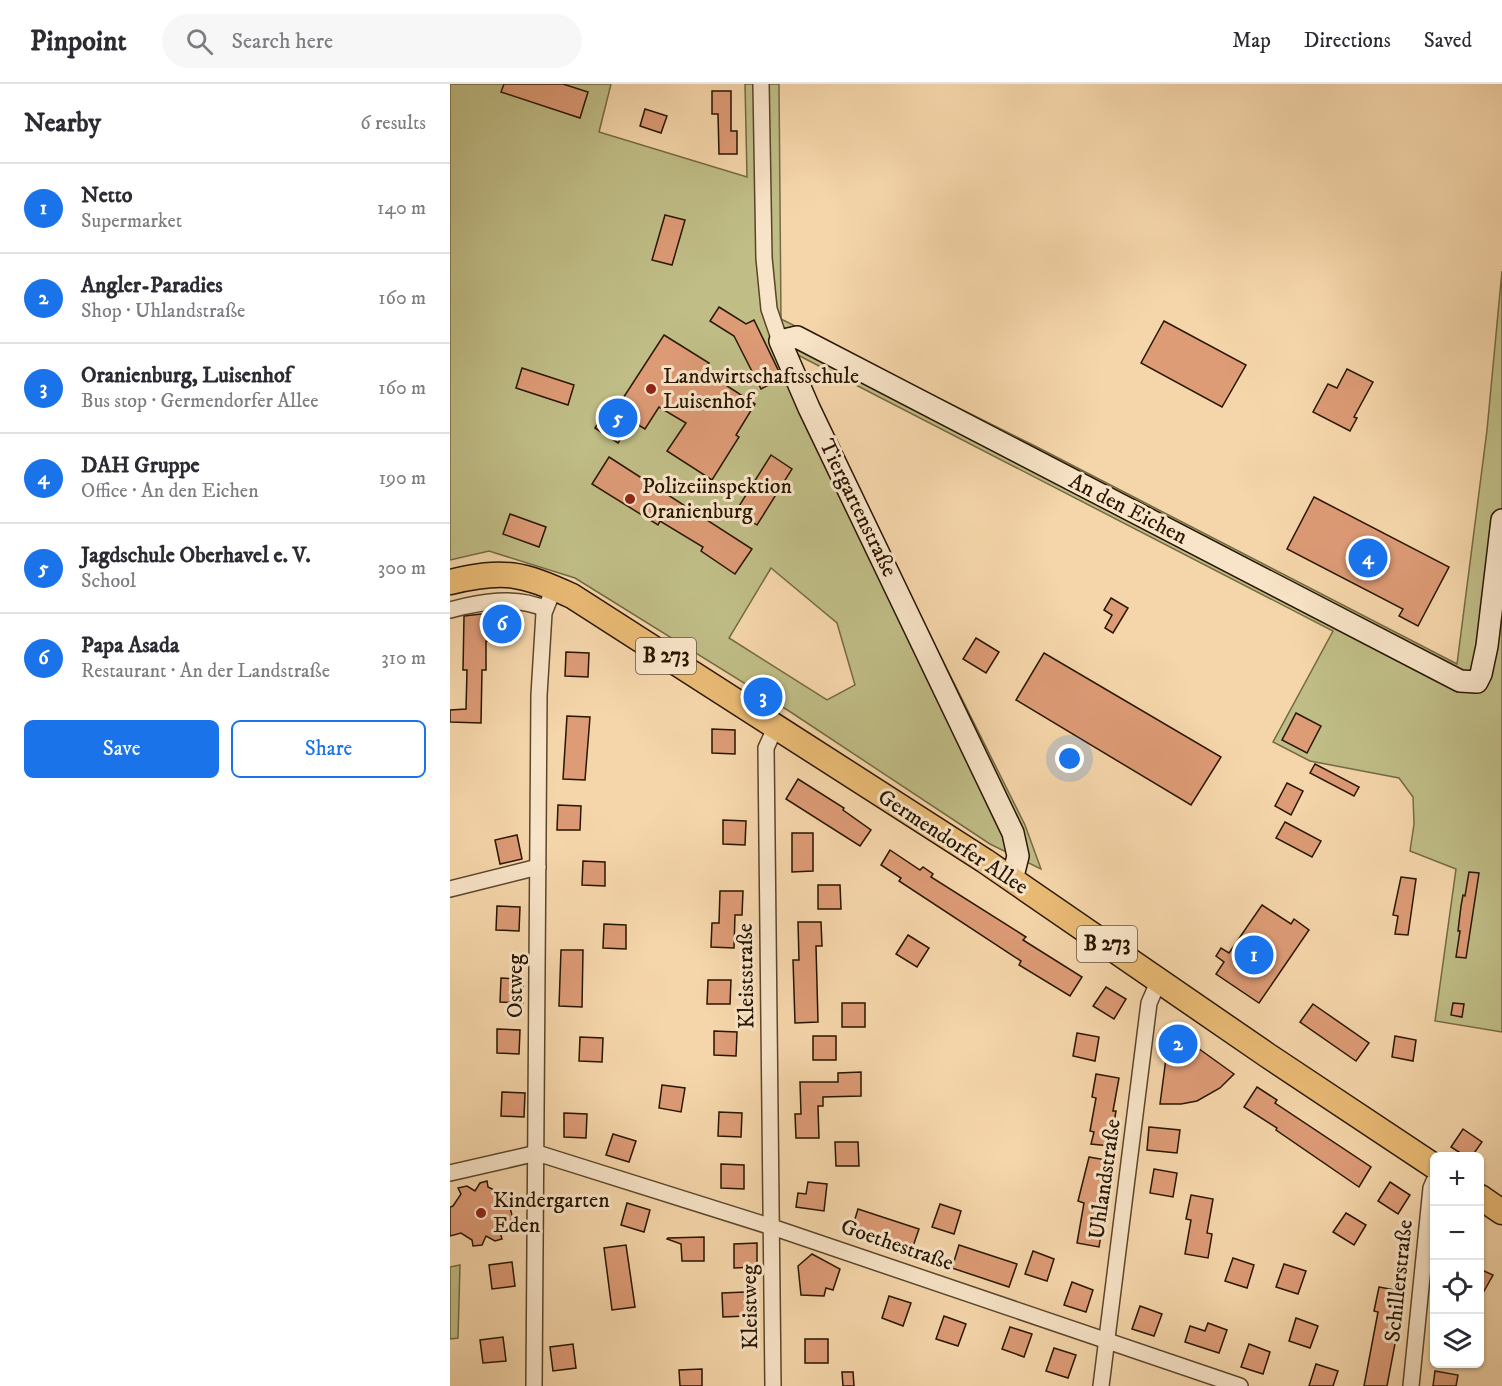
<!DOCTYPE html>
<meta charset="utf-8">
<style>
body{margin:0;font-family:"IM FELL DW Pica",serif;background:#f7f7f7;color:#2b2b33}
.controls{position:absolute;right:18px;bottom:18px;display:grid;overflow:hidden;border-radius:9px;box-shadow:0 2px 4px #0004}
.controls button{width:54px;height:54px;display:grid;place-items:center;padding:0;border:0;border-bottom:2px solid #e1e1e2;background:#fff;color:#2b2b33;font:30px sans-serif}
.you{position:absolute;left:620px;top:675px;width:21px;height:21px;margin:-15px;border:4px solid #fff;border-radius:50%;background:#1a73e8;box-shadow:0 0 0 9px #1a73e833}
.badge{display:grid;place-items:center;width:39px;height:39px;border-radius:50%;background:#1a73e8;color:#fff;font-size:20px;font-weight:700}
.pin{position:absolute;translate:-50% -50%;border:3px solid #fff;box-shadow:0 2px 6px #0006}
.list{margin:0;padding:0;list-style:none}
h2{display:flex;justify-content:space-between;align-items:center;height:78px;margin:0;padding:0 24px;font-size:26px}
h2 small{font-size:20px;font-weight:400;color:#7c7c81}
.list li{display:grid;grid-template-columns:39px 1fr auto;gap:18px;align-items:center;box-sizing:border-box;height:90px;padding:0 24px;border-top:2px solid #e1e1e2}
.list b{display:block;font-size:22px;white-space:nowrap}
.list p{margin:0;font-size:20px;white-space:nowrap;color:#7c7c81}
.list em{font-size:20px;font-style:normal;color:#7c7c81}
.actions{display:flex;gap:12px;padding:18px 24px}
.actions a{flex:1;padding:14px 0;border:2px solid #1a73e8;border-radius:9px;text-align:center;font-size:21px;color:#1a73e8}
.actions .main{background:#1a73e8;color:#fff}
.icon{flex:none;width:33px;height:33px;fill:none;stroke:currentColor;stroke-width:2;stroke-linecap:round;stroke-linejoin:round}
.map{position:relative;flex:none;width:1052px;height:1302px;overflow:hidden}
header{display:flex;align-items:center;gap:36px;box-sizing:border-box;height:84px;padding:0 30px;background:#fff;border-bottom:2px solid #e1e1e2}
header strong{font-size:28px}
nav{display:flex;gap:33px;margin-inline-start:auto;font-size:21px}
.search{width:420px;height:54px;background:#f7f7f7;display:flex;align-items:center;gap:15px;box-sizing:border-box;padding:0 21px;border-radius:33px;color:#7c7c81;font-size:22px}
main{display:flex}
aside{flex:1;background:#fff}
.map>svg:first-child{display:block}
.green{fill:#c0bd86;stroke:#746a43;stroke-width:1.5;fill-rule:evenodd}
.building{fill:#dd9b76;stroke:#281600;stroke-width:1.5}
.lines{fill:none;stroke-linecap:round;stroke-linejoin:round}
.street-casing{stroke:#5b462a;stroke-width:18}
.secondary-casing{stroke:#281600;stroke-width:24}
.primary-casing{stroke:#281600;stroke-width:27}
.street{stroke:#f8e4c8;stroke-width:15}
.secondary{stroke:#f8e4c8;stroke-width:21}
.primary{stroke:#eabb75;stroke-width:24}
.poi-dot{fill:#8f2418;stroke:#f8e4c8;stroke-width:2}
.labels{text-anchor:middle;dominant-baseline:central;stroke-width:6;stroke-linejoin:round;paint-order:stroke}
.shield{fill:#f8e4c8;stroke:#66543c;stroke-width:1.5}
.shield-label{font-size:21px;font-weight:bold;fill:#281600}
.poi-label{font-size:22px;fill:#281600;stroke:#f8e4c8;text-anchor:start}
.street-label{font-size:22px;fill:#281600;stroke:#f8e4c8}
</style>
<header>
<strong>Pinpoint</strong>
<div class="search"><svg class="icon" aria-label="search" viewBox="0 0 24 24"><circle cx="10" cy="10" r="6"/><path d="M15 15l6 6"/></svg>Search here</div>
<nav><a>Map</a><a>Directions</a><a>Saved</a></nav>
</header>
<main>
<aside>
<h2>Nearby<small>6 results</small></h2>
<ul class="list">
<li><span class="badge">1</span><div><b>Netto</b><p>Supermarket</p></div><em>140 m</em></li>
<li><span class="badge">2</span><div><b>Angler-Paradies</b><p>Shop · Uhlandstraße</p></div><em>160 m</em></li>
<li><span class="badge">3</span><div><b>Oranienburg, Luisenhof</b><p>Bus stop · Germendorfer Allee</p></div><em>160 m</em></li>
<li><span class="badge">4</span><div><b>DAH Gruppe</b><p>Office · An den Eichen</p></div><em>190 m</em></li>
<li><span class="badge">5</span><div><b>Jagdschule Oberhavel e. V.</b><p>School</p></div><em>300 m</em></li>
<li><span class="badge">6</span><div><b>Papa Asada</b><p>Restaurant · An der Landstraße</p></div><em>310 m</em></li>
</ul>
<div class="actions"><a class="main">Save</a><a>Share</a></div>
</aside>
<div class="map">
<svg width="1052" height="1302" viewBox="0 0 1052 1302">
<rect width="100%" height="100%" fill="#f5d6aa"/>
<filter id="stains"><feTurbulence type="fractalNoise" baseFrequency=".00333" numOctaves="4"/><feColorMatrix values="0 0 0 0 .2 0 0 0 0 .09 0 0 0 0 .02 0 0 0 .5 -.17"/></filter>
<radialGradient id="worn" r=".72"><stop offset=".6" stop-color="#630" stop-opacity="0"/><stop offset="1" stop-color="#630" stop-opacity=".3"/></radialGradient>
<g class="green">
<path d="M0,0H161L149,48L297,93L295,0H329L331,235L587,363L1007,580L1037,346L1052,187V948L985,937L1006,785L960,767L964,740L963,713L949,694L860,677L823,658L883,547L342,268L345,281L575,741L591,785L540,760L339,627L125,494L39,467L0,476ZM321,484L387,539L405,601L377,616L279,554Z"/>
<path d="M10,1181L8,1254L0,1255V1183Z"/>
</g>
<g class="building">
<path d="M54,0H113L138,8L130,34L51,8Z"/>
<path d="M262,7H281V47H287V70H269L268,30H262Z"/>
<path d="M195,25L217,32L211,49L190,42Z"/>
<path d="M215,131L235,136L222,181L202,176Z"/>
<path d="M269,223L296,240L304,236L332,294L311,305L284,252L260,237Z"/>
<path d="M714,237L796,281L772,323L691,279Z"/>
<path d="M214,251L259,279L254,287L305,320L286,351L289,353L262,396L217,367L236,339L209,323L195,345L182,337L168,359L145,344L161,318L168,322Z"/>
<path d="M72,284L124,301L118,321L66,304Z"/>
<path d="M897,285L923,298L904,333L907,334L900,347L863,328L878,300L887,304Z"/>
<path d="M321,371L342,385L307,441L286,427Z"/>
<path d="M159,373L302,465L285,490L251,467L253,463L210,437L208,441L142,400Z"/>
<path d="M864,413L999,483L968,542L949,532L953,525L837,465Z"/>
<path d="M60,430L96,443L89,463L53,450Z"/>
<path d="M661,514L678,524L663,549L655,544L662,531L654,526Z"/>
<path d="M58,527V532H69L68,550L41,548V557H36V586H32L31,639L0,638V626L16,625L17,586H13L14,532Z"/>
<path d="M526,554L549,568L536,589L513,575Z"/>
<path d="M116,568L139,569L138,593L115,592Z"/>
<path d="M594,569L771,673L741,721L566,616Z"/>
<path d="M846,629L871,642L857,669L832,656Z"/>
<path d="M117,632L140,633L135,696L113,695Z"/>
<path d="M262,645L285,646V670L262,669Z"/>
<path d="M865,680L909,703L904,712L860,689Z"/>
<path d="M348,695L394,724L393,726L421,746L410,762L336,715Z"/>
<path d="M837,699L853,707L841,731L825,722Z"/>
<path d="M108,721L131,722L130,746H107Z"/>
<path d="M273,736L296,737L295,761L273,760Z"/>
<path d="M835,738L871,757L862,773L826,754Z"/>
<path d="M342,749H363V787L342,788Z"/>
<path d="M67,751L72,775L50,780L45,756Z"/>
<path d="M440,766L470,786L473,783L483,790L481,793L576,853L573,856L632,893L620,912L569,881L571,877L449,797L451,794L431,781Z"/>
<path d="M133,777L155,778V802L132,801Z"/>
<path d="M1019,788L1029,789L1016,874L1006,873L1010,847H1008L1011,822L1013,811L1015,812Z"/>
<path d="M951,793L966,795L958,851L945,850L948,832L943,831Z"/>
<path d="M368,801H390L391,825H368Z"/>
<path d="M270,807H293L292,831H285L284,864L261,863L262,839H269Z"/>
<path d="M812,821L841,840L844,835L859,846L809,919L766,890L774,878L766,872L771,864L779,869Z"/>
<path d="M47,822L70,823L69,847L46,846Z"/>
<path d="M348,838H371L372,862H366L368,938L345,939L343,876H349Z"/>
<path d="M154,840L176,841V865L153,864Z"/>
<path d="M458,851L479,864L467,883L446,870Z"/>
<path d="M111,866H133L132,923L109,922Z"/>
<path d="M51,894L73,895V919L50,918Z"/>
<path d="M258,896H281L280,920H257Z"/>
<path d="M656,903L676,915L664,935L643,922Z"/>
<rect x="392" y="919" width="23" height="24"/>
<path d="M1003,919L1014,920L1012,933L1001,931Z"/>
<path d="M863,920L919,959L906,977L850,938Z"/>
<path d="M720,944L784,990L770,1004L747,1017L731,1020H710Z"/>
<path d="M47,945L70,946L69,970L47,969Z"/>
<path d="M264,947L287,948L286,972L264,971Z"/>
<path d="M627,949L649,953L645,977L623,972Z"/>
<rect x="363" y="952" width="23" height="24"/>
<path d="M945,952L966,956L963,977L942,973Z"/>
<path d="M130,953L153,954L152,978L129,977Z"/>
<path d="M411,988V1012L373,1013V1022H368L369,1054H346L345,1030H351L350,998H388V989Z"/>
<path d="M646,990L669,994L663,1027H666L660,1062L641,1060L644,1048L640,1047L646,1014L642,1013Z"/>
<path d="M212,1001L235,1004L231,1028L209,1024Z"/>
<path d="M807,1003L827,1016L825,1019L921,1083L909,1103L826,1046L827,1044L794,1023Z"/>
<path d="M52,1008L75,1009L74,1033L51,1032Z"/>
<path d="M269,1028L292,1029L291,1053L268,1052Z"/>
<path d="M114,1029L137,1030L136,1054L114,1053Z"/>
<path d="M699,1043L730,1046L727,1069L697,1066Z"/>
<path d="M1013,1045L1032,1058L1022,1072H1015L1001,1063Z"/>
<path d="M163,1050L186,1057L179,1078L156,1071Z"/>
<path d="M385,1058H408L409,1082H386Z"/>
<path d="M639,1073L662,1077L660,1087H657L648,1138L653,1139L649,1163L627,1159L634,1119L628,1117Z"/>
<path d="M271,1080L294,1081V1105L271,1104Z"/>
<path d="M704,1085L727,1089L723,1113L700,1109Z"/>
<path d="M37,1097L38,1103L50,1109L56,1108L63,1135L57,1137L50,1148L52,1155L45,1157L36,1152L32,1161L23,1162L22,1156L11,1149L0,1152V1123L3,1122L11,1110L8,1104L17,1102L25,1107L30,1099Z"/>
<path d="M358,1098L377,1100L374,1127L346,1123L348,1109L356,1110Z"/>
<path d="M940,1098L960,1111L948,1130L928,1117Z"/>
<path d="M741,1111L763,1115L757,1149L762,1150L758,1174L735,1170L741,1136L736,1135Z"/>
<path d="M177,1119L200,1126L194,1148L171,1141Z"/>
<path d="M490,1120L511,1127L504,1150L482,1143Z"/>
<path d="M408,1125L469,1145L461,1168L401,1148Z"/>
<path d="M896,1129L916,1141L904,1161L883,1148Z"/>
<path d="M254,1153V1177H232L231,1160L217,1155L218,1154Z"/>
<path d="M307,1159V1183L284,1184V1160Z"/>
<path d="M176,1161L185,1223L162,1226L154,1164Z"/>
<path d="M509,1161L567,1180L559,1203L502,1184Z"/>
<path d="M583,1167L604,1175L597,1197L575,1190Z"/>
<path d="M362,1170L390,1185L383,1206L376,1204L374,1212L351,1211L348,1182Z"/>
<path d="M783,1174L804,1181L797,1204L775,1197Z"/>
<path d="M62,1178L65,1202L42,1205L39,1181Z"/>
<path d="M834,1180L856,1187L848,1210L826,1203Z"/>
<path d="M1032,1186L1043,1191L1029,1216V1193Z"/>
<path d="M622,1198L643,1206L636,1228L614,1221Z"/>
<path d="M929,1203L951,1207L945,1244H948L937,1302H914L928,1228L924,1227Z"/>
<path d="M295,1208L296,1232L273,1233L272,1209Z"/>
<path d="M439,1212L461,1219L453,1242L432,1234Z"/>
<path d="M690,1222L712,1230L704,1252L682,1245Z"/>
<path d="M494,1232L516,1240L508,1262L486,1255Z"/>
<path d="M846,1234L868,1242L860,1264L839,1257Z"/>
<path d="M758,1239L777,1246L769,1269L735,1258L740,1242L755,1247Z"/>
<path d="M560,1243L582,1250L574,1273L552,1265Z"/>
<path d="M53,1253L56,1277L33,1279L30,1256Z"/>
<rect x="355" y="1255" width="23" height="24"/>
<path d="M123,1260L126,1284L103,1287L100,1263Z"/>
<path d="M799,1260L820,1268L813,1290L791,1283Z"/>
<path d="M604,1264L626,1271L618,1294L596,1287Z"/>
<path d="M866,1280L888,1287L883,1302H859Z"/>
<path d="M252,1285V1302H230L229,1286Z"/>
<path d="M985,1287L1008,1291L1006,1302H983Z"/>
<path d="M392,1288H403L404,1302H393Z"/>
</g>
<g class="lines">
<g class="street-casing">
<g id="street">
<path d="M311,0L314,174L319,225L330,257"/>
<path d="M0,526C29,518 66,511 95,525"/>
<path d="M0,805L88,783"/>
<path d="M0,1089L87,1069L322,1143L790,1302"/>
<path d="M84,1302L89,611L94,529L104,504"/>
<path d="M323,1302L316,664L326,642"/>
<path d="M651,1302L699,919L709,896"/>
<path d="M961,1302L981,1104L984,1097"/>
</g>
</g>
<g class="secondary-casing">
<path id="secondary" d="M562,796L568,772L563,749L359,324L330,257L347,253L1010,597L1027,598L1031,590L1037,562L1052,436"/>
</g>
<g class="primary-casing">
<g id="primary">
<path d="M0,498C55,485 71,489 122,512L535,777L817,971L984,1082"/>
<path d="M1030,1113L1052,1128"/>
</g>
</g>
<use href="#street" class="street"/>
<use href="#secondary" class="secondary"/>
<use href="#primary" class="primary"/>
</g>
<g class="poi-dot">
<circle cx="201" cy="305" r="6"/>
<circle cx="180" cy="415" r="6"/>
<circle cx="31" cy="1129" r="6"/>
</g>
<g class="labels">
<g class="shield">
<rect x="186" y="554" width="60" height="36" rx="4.5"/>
<rect x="627" y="842" width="60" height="36" rx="4.5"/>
</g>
<g class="shield-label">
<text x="216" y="572">B 273</text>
<text x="657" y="860">B 273</text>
</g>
<g class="poi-label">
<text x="213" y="292">Landwirtschaftsschule<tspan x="213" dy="25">Luisenhof</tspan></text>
<text x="192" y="402">Polizeiinspektion<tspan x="192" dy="25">Oranienburg</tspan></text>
<text x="43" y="1116">Kindergarten<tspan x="43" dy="25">Eden</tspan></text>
</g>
<g class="street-label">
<text transform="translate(408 424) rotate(64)">Tiergartenstraße</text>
<text transform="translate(678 425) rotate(27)">An den Eichen</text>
<text transform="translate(503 758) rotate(33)">Germendorfer Allee</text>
<text transform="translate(296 892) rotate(-91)">Kleiststraße</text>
<text transform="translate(65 902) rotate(-90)">Ostweg</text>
<text transform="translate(655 1095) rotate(-82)">Uhlandstraße</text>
<text transform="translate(447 1161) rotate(19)">Goethestraße</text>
<text transform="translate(949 1197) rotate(-84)">Schillerstraße</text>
<text transform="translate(300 1223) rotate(-91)">Kleistweg</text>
</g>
</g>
<rect width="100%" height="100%" filter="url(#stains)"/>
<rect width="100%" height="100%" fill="url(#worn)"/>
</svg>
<div class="controls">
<button>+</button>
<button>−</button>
<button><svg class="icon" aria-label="locate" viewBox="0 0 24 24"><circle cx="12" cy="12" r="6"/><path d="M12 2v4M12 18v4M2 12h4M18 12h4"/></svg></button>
<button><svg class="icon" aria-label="layers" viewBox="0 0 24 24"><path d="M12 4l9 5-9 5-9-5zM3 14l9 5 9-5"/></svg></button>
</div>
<div class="you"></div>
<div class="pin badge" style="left:804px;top:871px">1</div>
<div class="pin badge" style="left:728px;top:960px">2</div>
<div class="pin badge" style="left:313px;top:613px">3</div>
<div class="pin badge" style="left:918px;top:474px">4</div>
<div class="pin badge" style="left:168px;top:334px">5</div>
<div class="pin badge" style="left:52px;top:540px">6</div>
</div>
</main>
